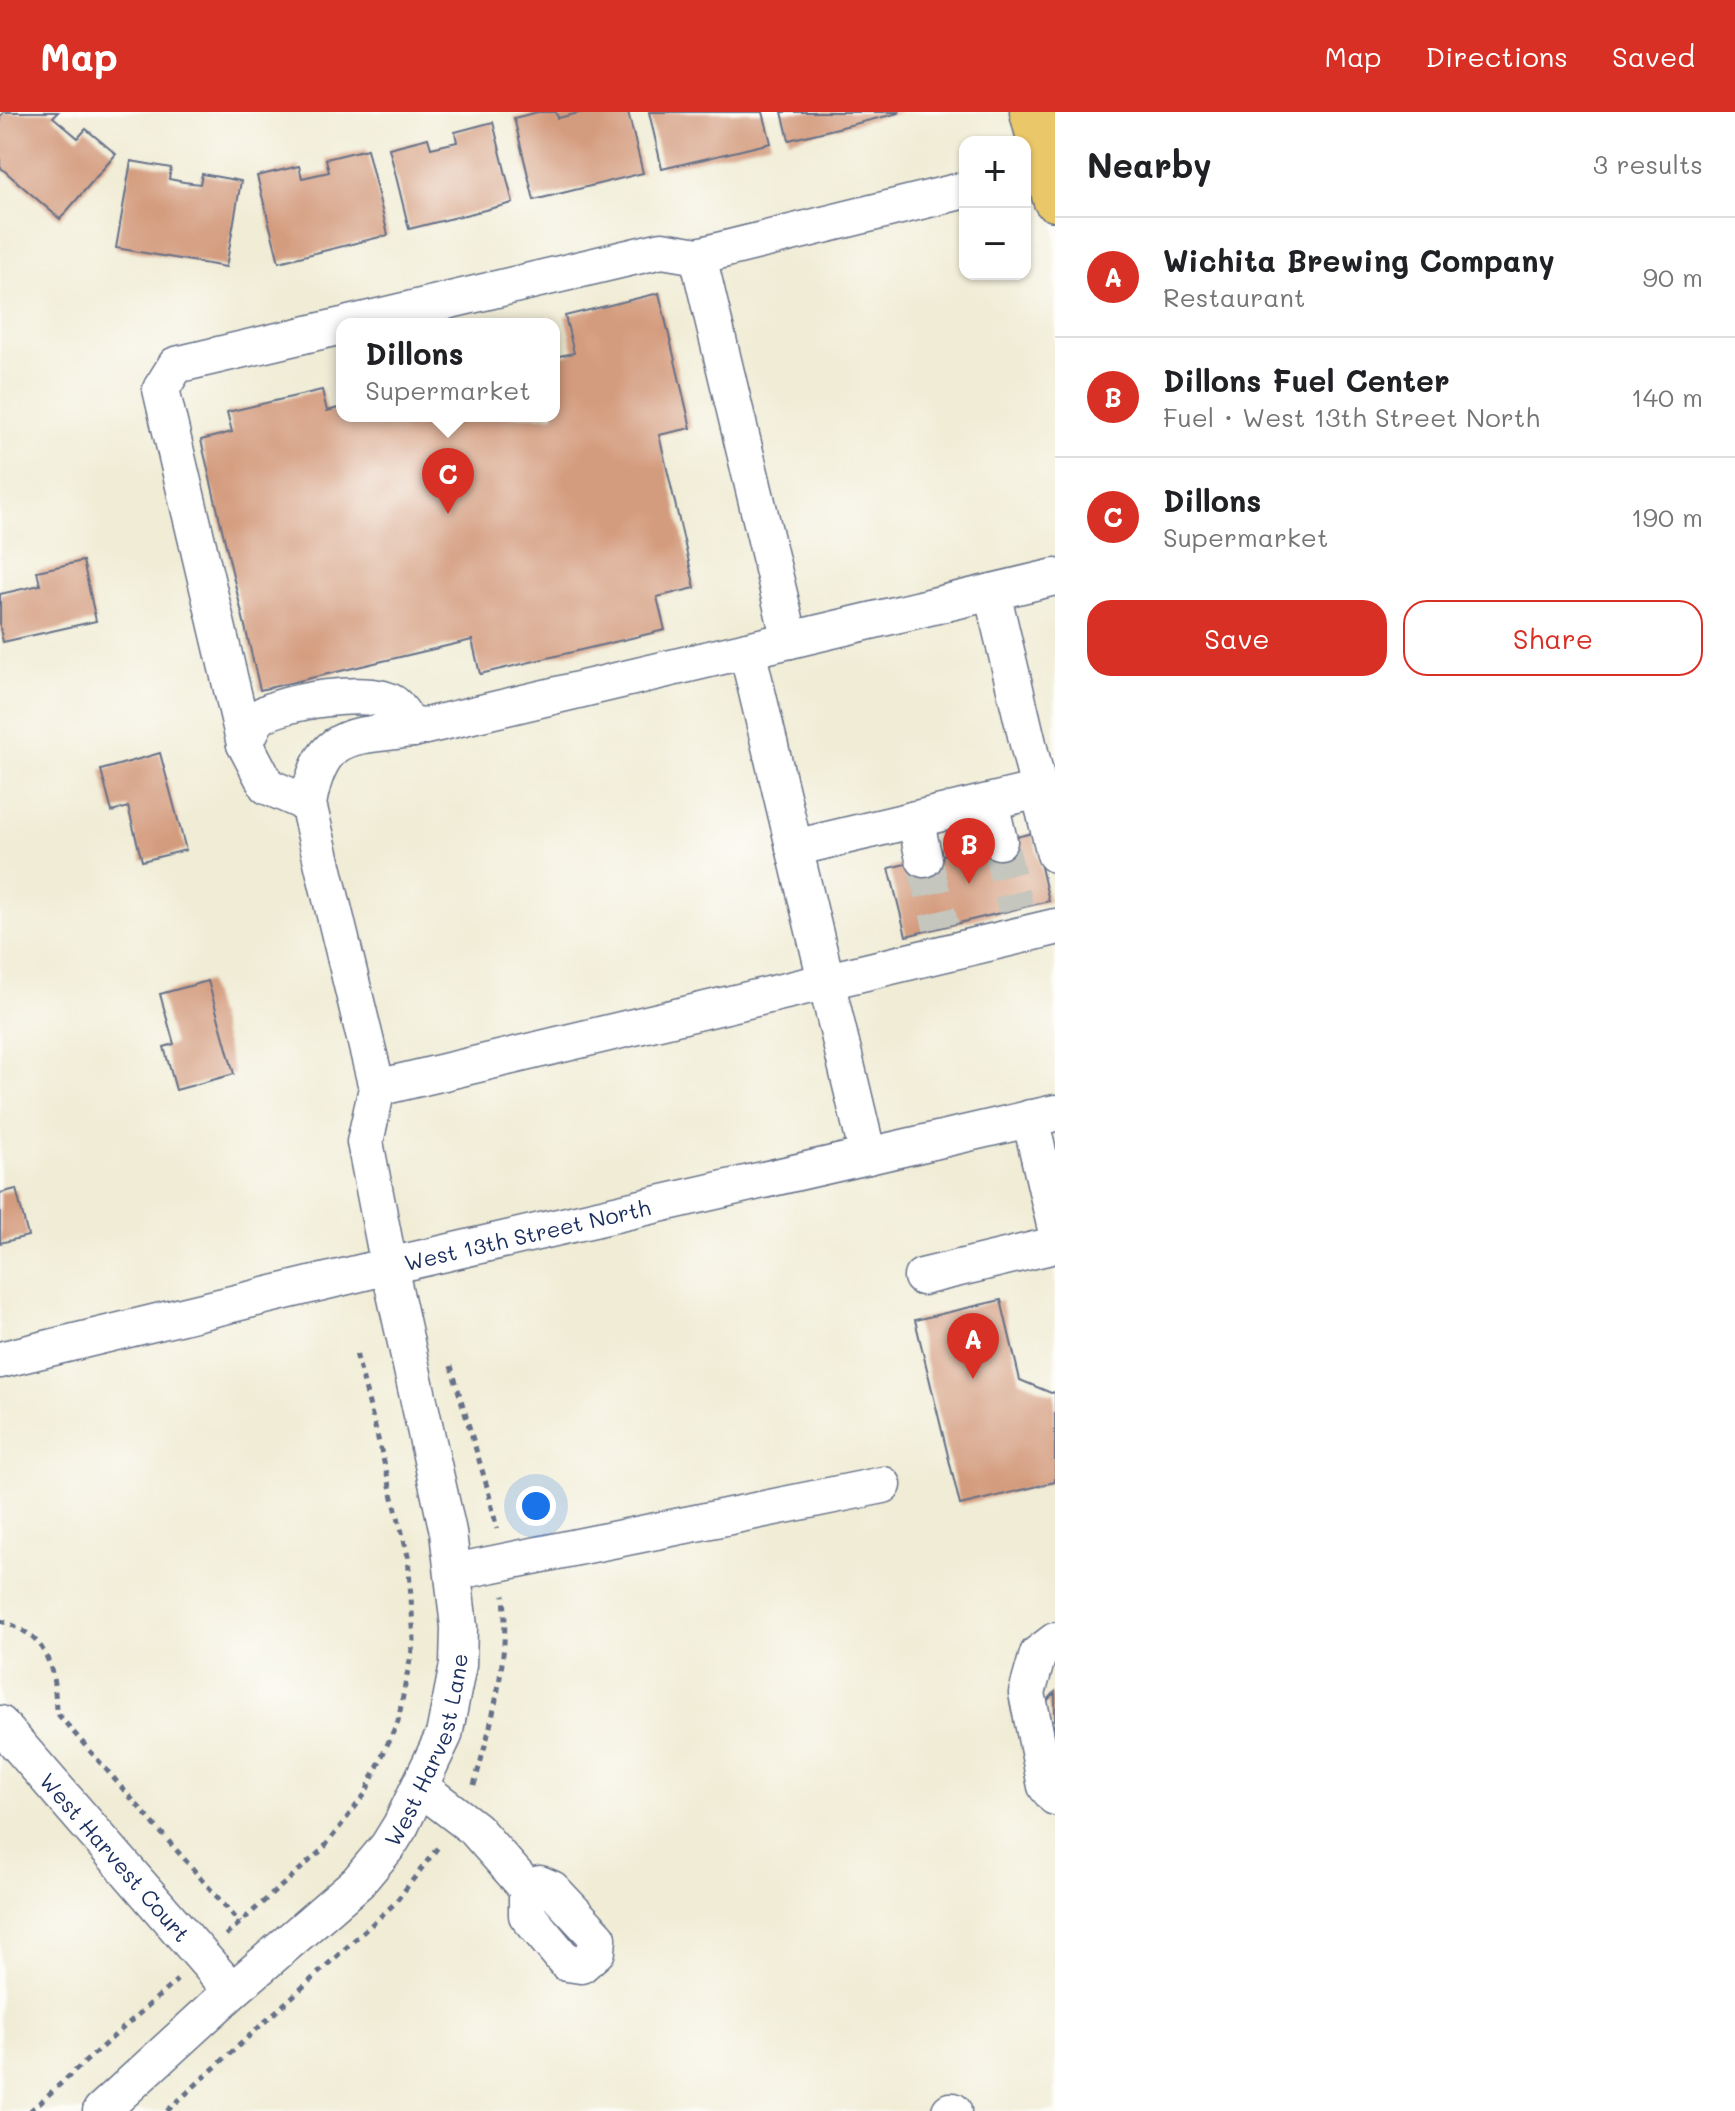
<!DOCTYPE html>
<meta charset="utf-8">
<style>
body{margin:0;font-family:Mali,sans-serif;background:#f6f6f6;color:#202124}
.controls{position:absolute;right:24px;top:24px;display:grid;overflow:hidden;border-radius:16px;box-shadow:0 2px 6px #0004}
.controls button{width:72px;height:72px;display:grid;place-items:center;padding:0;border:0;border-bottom:2px solid #e0e0e0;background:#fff;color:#202124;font:40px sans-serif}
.you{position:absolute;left:536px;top:1394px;width:28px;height:28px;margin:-20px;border:6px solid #fff;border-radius:50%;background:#1a73e8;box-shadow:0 0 0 12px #1a73e833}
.badge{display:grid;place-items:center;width:52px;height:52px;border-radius:50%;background:#d93025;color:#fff;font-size:26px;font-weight:700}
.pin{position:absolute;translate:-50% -66px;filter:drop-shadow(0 2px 4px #0008)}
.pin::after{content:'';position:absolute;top:42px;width:28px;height:24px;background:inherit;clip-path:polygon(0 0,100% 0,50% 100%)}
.popup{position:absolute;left:336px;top:206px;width:224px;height:104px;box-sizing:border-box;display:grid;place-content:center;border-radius:16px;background:#fff;filter:drop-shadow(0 2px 6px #0005);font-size:26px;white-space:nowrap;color:#757577}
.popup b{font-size:30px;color:#202124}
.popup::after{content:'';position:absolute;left:50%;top:100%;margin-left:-16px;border:16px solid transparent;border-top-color:#fff}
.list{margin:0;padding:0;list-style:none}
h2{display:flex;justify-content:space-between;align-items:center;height:104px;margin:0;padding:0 32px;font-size:34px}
h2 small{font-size:26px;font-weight:400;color:#757577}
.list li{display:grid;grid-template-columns:52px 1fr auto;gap:24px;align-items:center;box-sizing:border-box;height:120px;padding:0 32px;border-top:2px solid #e0e0e0}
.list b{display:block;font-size:30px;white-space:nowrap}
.list p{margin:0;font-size:26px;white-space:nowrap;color:#757577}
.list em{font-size:26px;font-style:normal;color:#757577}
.actions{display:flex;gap:16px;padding:24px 32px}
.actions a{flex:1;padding:18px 0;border:2px solid #d93025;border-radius:24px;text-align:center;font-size:28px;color:#d93025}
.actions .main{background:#d93025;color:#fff}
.map{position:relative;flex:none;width:1055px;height:1999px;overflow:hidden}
header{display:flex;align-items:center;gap:48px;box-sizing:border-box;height:112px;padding:0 40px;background:#d93025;color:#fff}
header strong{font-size:38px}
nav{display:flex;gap:44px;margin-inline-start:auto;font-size:28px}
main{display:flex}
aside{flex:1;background:#fff}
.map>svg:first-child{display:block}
.building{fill:#d49c7f}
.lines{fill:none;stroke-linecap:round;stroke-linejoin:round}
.minor-tunnel{stroke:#c5c6bd;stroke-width:36;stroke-dasharray:36 18;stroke-linecap:butt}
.minor-casing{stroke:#667188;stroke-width:39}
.major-casing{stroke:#667188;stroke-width:47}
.path{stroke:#667188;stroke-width:5;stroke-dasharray:6 6;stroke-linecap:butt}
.minor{stroke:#fff;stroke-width:36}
.major{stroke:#eac769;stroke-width:44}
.labels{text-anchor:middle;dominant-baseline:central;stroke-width:7;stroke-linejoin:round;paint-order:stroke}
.street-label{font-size:22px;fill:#1b2f5e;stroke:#fdfcf7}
</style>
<header>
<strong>Map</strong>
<nav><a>Map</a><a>Directions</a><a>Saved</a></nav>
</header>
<main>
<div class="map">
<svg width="1055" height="1999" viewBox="0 0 1055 1999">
<rect width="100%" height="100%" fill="#fdfcf7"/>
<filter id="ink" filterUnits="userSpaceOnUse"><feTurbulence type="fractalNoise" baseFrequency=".0125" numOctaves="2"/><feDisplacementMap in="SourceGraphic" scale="16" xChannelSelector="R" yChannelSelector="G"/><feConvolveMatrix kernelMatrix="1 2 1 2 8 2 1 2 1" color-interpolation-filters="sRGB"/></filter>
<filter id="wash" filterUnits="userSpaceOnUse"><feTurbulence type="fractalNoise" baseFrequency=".006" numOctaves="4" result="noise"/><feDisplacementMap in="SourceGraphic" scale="32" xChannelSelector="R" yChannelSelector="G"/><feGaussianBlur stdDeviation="1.8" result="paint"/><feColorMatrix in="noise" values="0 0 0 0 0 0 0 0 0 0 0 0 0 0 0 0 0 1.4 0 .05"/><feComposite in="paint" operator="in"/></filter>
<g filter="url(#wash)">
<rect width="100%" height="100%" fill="#f0ecd5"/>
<g id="blocks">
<g class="building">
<path d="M4,0H58L53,5L78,26L86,17L116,42L60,107L0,55V5Z"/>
<path d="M538,0H556L558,6L583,0H628L643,61L534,88L514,6Z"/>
<path d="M649,0H763L771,31L662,57Z"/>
<path d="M782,0H899V1L789,28Z"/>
<path d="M493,10L513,91L409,117L389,36L428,26L431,36L457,30L455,20Z"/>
<path d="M367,37L388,123L279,150L257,64L299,54L302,66L329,60L326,47Z"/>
<path d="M131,49L171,56L169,67L184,70L200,72L202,62L241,69L226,155L116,136Z"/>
<path d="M659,181L691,316L659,323L695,476L657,485L665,518L480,562L472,528L260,578L201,328L232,320L227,300L322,278L327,299L342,295V304H554V245L574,241L565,204Z"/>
<path d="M83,449L96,509L3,530L0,516V482L40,473L37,459Z"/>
<path d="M160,641L186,738L142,749L128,695L112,700L101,658Z"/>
<path d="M973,717L977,734L1033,721L1049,789L906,824L889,756L955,740L951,722Z"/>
<path d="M208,869L234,962L176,978L164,935L174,932L160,882Z"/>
<path d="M16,1077L28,1124L0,1131V1081Z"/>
<path d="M1001,1188L1020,1268L1051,1281L1055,1280V1370L960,1393L915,1208Z"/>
<path d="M1055,1580V1619H1054L1047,1589Z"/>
</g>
</g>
</g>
<g filter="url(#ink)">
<use href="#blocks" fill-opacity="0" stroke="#667188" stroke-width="2"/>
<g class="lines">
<g class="minor-tunnel">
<path d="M999,729L1016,797"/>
<path d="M924,747L941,815"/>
</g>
<g class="minor-casing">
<g id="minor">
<path d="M965,78L698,144L790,528L1055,465"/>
<path d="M349,212L662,138L698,144"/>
<path d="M747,538L868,1044"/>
<path d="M245,632C249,624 253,611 260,605C280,589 374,575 394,592C401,598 407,609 413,617"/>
<path d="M1039,678L1055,742"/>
<path d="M990,690L999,729"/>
<path d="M308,692L267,674L245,632L161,277L176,253L342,214"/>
<path d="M915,707L924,747"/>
<path d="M794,736L1039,678L992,480"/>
<path d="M377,976L1055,815"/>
<path d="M1030,1006L1055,1113"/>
<path d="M922,1165L1055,1133"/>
<path id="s1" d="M0,1248L389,1154L1055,1001"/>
<path d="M454,1460L883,1373"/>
<path d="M1055,1529L1038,1542L1027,1581L1046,1674L1055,1685"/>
<path id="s2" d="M0,1612L232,1879"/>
<path d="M420,1675L475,1717L527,1776L540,1772L552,1777L598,1826L597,1839L581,1853L567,1851L527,1803V1776"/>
<path id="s3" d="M101,1999L232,1879L358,1770L388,1734L401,1713L444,1623L458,1553L459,1515L448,1420L389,1154L365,1030L377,976L308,692C321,619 349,625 413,617L790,528"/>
<path d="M950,1999H953"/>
</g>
</g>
<g class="major-casing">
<path id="major" d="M1032,0L1055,87"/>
</g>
<g class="path">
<path d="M451,1254L488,1378L497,1417"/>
<path d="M0,1509C48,1522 55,1556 56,1600L240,1811"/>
<path d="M474,1673C492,1611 509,1548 504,1483"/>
<path d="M226,1823L323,1737L365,1682L398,1609L414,1528L408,1444L355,1237"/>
<path d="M30,1999L177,1868"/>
<path d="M167,1999L394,1792L439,1734"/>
</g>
<use href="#minor" class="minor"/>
<use href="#major" class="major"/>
</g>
</g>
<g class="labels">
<g class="street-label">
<text stroke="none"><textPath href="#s1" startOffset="542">West 13th Street North</textPath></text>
<text stroke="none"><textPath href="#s3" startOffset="496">West Harvest Lane</textPath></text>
<text stroke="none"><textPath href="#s2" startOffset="176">West Harvest Court</textPath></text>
</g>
</g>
</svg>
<div class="controls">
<button>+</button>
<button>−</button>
</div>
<div class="you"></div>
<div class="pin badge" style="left:973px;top:1267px">A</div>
<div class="pin badge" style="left:969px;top:772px">B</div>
<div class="pin badge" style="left:448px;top:402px">C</div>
<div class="popup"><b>Dillons</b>Supermarket</div>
</div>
<aside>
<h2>Nearby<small>3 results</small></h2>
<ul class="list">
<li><span class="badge">A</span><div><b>Wichita Brewing Company</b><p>Restaurant</p></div><em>90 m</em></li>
<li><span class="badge">B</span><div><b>Dillons Fuel Center</b><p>Fuel · West 13th Street North</p></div><em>140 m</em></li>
<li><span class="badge">C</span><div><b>Dillons</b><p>Supermarket</p></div><em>190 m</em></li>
</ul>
<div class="actions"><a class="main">Save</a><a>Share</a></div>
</aside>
</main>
